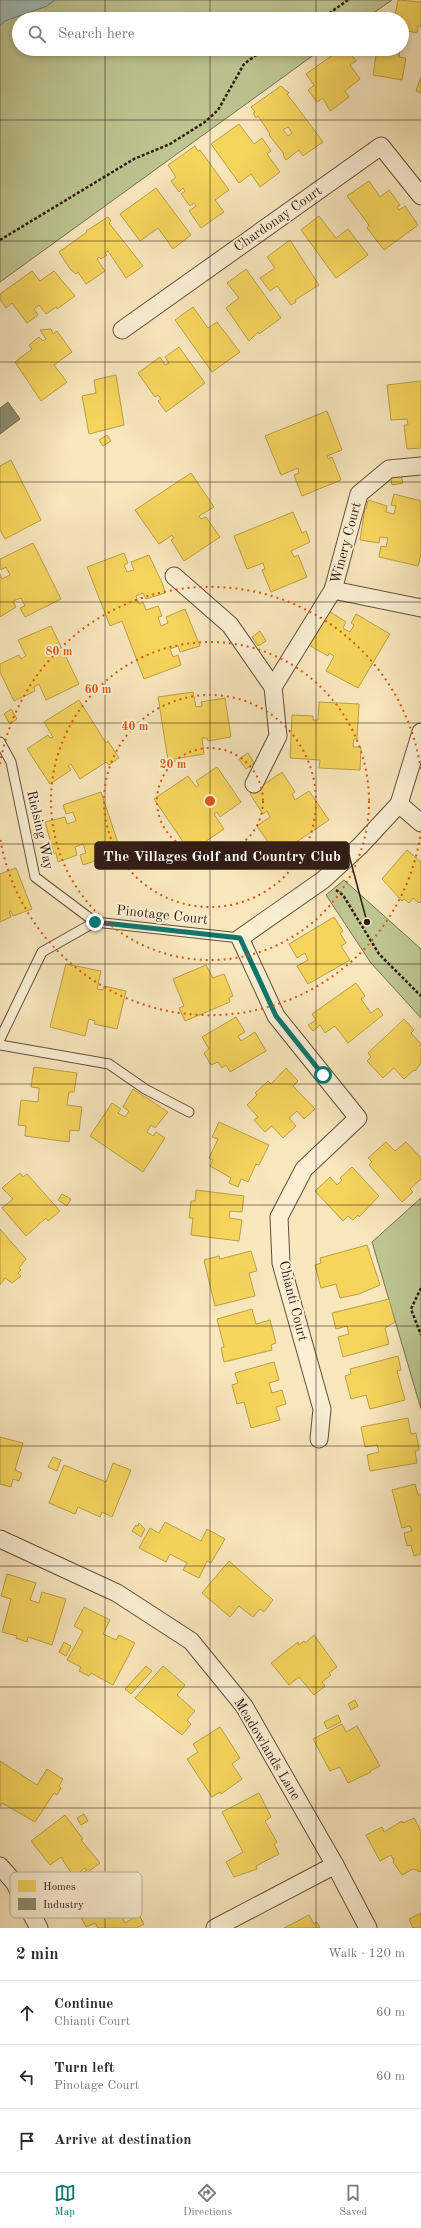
<!DOCTYPE html>
<meta charset="utf-8">
<style>
body{margin:0;font-family:"Old Standard TT",serif;background:#f2f2f3;color:#2b2b33}
.stop{position:absolute;width:12px;height:12px;margin:-9px;border:3px solid #0f766e;border-radius:50%;background:#fff}
.stop.end{background:#0f766e;border-color:#fff;box-shadow:0 1px 4px #0008}
.list{margin:0;padding:0;list-style:none}
h2{display:flex;justify-content:space-between;align-items:center;height:52px;margin:0;padding:0 16px;font-size:17px}
h2 small{font-size:13px;font-weight:400;color:#7c7c81}
.list li{display:grid;grid-template-columns:26px 1fr auto;gap:12px;align-items:center;box-sizing:border-box;height:64px;padding:0 16px;border-top:1px solid #e1e1e2}
.list b{display:block;font-size:15px;white-space:nowrap}
.list p{margin:0;font-size:13px;white-space:nowrap;color:#7c7c81}
.list em{font-size:13px;font-style:normal;color:#7c7c81}
.icon{flex:none;width:22px;height:22px;fill:none;stroke:currentColor;stroke-width:2;stroke-linecap:round;stroke-linejoin:round}
.map{position:relative;flex:none;width:421px;height:1928px;overflow:hidden}
.search{position:absolute;background:#fff;box-shadow:0 2px 6px #0003;left:12px;right:12px;top:12px;height:44px;display:flex;align-items:center;gap:10px;box-sizing:border-box;padding:0 14px;border-radius:22px;color:#7c7c81;font-size:15px}
.sheet{height:244px;background:#fff}
nav{display:flex;justify-content:space-around;align-items:center;box-sizing:border-box;height:56px;border-top:1px solid #e1e1e2;background:#fff;font-size:11px;color:#7c7c81}
nav a{display:grid;justify-items:center;gap:2px}
nav .on{color:#0f766e}
.map>svg:first-child{display:block}
.green{fill:#bdc591;stroke:#787153}
.water{fill:#9fbeb8;stroke:#737e77}
.homes{fill:#f6d55c;stroke:#bb9e47;fill-rule:evenodd}
.industry{fill:#8c8c6e;stroke:#716b53}
.lines{fill:none;stroke-linecap:round;stroke-linejoin:round}
.lane-casing{stroke:#644f3f;stroke-width:11}
.street-casing{stroke:#644f3f;stroke-width:19}
.path{stroke:#321d15;stroke-width:2.5;stroke-dasharray:3 2;stroke-linecap:butt}
.lane{stroke:#faefd3;stroke-width:9}
.street{stroke:#faefd3;stroke-width:17}
.route{stroke:#0f766e;stroke-width:5}
.grid{fill:none;stroke:#321d15;stroke-width:1;stroke-opacity:0.55}
.ring{fill:none;stroke:#df560c;stroke-width:2;stroke-dasharray:2 4}
.labels{text-anchor:middle;dominant-baseline:central;stroke-width:4;stroke-linejoin:round;paint-order:stroke}
.street-label{font-size:14px;fill:#321d15;stroke:#faefd3}
.key{fill:#faefd3;stroke:#beb09a;stroke-width:1}
.key-label{font-size:11px;fill:#321d15}
.centre{fill:#df560c;stroke:#faefd3;stroke-width:2}
.ring-label{font-size:12px;text-anchor:middle;font-weight:bold;fill:#df560c;stroke:#faefd3;stroke-width:4;stroke-linejoin:round;paint-order:stroke}
.leader{fill:none;stroke:#321d15;stroke-width:1.5}
.callout-dot{fill:#321d15;stroke:#faefd3;stroke-width:1.5}
.callout{fill:#321d15;stroke:#321d15;stroke-width:1.5}
.callout-label{font-size:15px;text-anchor:middle;font-weight:bold;fill:#fff}
</style>
<div class="map">
<svg width="421" height="1928" viewBox="0 0 421 1928">
<rect width="100%" height="100%" fill="#f8e6bc"/>
<filter id="stains"><feTurbulence type="fractalNoise" baseFrequency=".005" numOctaves="4"/><feColorMatrix values="0 0 0 0 .2 0 0 0 0 .09 0 0 0 0 .02 0 0 0 .5 -.17"/></filter>
<radialGradient id="worn" r=".72"><stop offset=".6" stop-color="#630" stop-opacity="0"/><stop offset="1" stop-color="#630" stop-opacity=".3"/></radialGradient>
<g class="green">
<path d="M0,0H392L365,19H19V49H322L0,282Z"/>
<path d="M344,880L421,949V1018L371,963L326,895Z"/>
<path d="M421,1198V1409L372,1242Z"/>
</g>
<path class="water" d="M0,0H55L47,6L5,21L0,25Z"/>
<g class="homes">
<path d="M398,0L421,2V27L418,26L417,33L403,30L402,38V19H383L384,14L395,16Z"/>
<path d="M341,49H347L356,61L350,65L360,79L345,91L349,97L330,111L323,98L317,102L308,90L314,85L306,74Z"/>
<path d="M377,49H400L399,57L406,58L402,80L373,75Z"/>
<path d="M421,77V93L416,91Z"/>
<path d="M281,86L289,93L287,94L300,111L323,142L303,156L299,150L286,160L283,155L284,154L269,135L270,134L258,116L256,118L253,113L255,112L251,107ZM288,127L292,133L288,136L283,130Z"/>
<path d="M239,124L254,144L262,138L271,151L267,154L280,172L260,187L251,174L239,183L211,144Z"/>
<path d="M195,146L198,151L200,150L229,190L215,200L224,212L201,228L189,211L196,206L194,203L190,206L181,194L185,191L183,188L179,192L171,181L176,177L168,165Z"/>
<path d="M369,181L380,197L389,190L400,205L397,207L399,210L405,206L418,225L384,250L367,228L369,225L347,196Z"/>
<path d="M156,188L191,235L173,249L158,228L140,241L120,214Z"/>
<path d="M319,216L336,238L348,229L368,255L336,278L301,230Z"/>
<path d="M108,217L111,221L109,223L143,266L126,278L108,251L105,253L107,255L101,259L99,257L97,259L105,271L86,284L78,272L76,274L70,269L59,252L87,232L86,231Z"/>
<path d="M290,240L319,285L295,300L296,302L291,305L277,286L270,291L260,278L275,268L267,257Z"/>
<path d="M246,269L281,318L259,334L258,332L249,341L226,308L239,298L227,283Z"/>
<path d="M32,271L40,281L54,271L75,296L57,309L56,307L46,314L39,305L34,309L38,315L27,323L12,303L6,308L0,299V294Z"/>
<path d="M193,307L208,328L217,322L240,352L212,372L175,320Z"/>
<path d="M51,329L53,334L57,331L72,352L54,365L67,382L41,401L15,362L32,349L29,345L39,337L43,341L46,339L40,330Z"/>
<path d="M179,347L205,383L166,412L158,401L161,399L158,395L155,397L138,373L160,357L165,365L169,363L165,357Z"/>
<path d="M116,375L124,425L89,434L82,396L96,393L94,380Z"/>
<path d="M421,381V448L407,449L404,425H408L407,419L391,420L387,385Z"/>
<path d="M327,411L342,450L327,456L328,459L332,457L341,480L302,496L294,475L299,473L298,468L281,475L265,436Z"/>
<path d="M107,435L111,441L103,446L99,440Z"/>
<path d="M11,460L41,520L5,539L0,530V466Z"/>
<path d="M191,473L214,507L199,516L201,519L206,517L220,537L184,561L171,540L174,538L172,535L159,544L135,510Z"/>
<path d="M400,473L403,483L392,485L390,475Z"/>
<path d="M394,494L421,501V554L418,566L379,557L381,546L386,547L388,538L380,537L379,543L360,540L365,508L366,509L368,500L387,506L386,512L394,514L396,506L391,505Z"/>
<path d="M293,512L302,533L306,531L310,542L291,551L294,557L298,555L307,577L271,592L262,570L265,569L263,563L247,569L234,536Z"/>
<path d="M33,543L61,599L25,617L20,608L25,606L21,598L13,601L16,607L0,617V574L2,579L10,575L6,567L1,570L0,559Z"/>
<path d="M124,553L128,563L124,565L127,572L134,570L131,562L149,555L163,585L165,593L146,599L143,593L136,596L139,604L143,602L146,610L158,606L162,616L158,617L161,626L168,623L166,617L185,609L200,646L180,652L178,646L170,649L173,657L178,655L181,665L144,679L122,621L110,626L87,567Z"/>
<path d="M327,610L346,622L343,628L350,632L354,625L351,623L356,614L390,634L358,688L326,671L334,656L329,653L328,656L307,644Z"/>
<path d="M51,626L79,684L46,700L39,684L34,687L35,691L14,701L0,672V664L19,655L21,659L26,656L18,640Z"/>
<path d="M260,631L266,641L258,646L252,637Z"/>
<path d="M193,692L196,707L202,706L201,702L225,698L231,737L208,741L207,738H202L204,754L168,760L158,697Z"/>
<path d="M79,700L106,743L108,741L119,758L109,765L106,762L80,779L71,764L68,766L71,770L50,784L27,749L48,735L50,738L53,737L44,722Z"/>
<path d="M319,702L359,704L357,739H354L353,747H361L360,770L319,768L320,760L290,758L292,715L313,716V720H318Z"/>
<path d="M11,709L17,719L10,724L4,714Z"/>
<path d="M248,753L254,763L246,769L239,759Z"/>
<path d="M217,767L241,802L220,817L217,812L214,814L224,829L190,852L154,799L188,776L196,787L199,785L196,781Z"/>
<path d="M282,772L295,792L292,794L295,800L309,791L329,820L277,855L257,826L270,817L267,811L263,814L250,794Z"/>
<path d="M101,792L121,852L83,865L80,855L86,853L83,844L75,847L77,855L58,862L56,853L54,854L45,822L65,817L67,824L76,821L73,812L66,814L63,805Z"/>
<path d="M407,850L421,862V901L419,903L413,898L409,903L404,899L402,901L382,879Z"/>
<path d="M16,868L32,909L13,916L11,911H9L11,917L0,922V874Z"/>
<path d="M334,917L343,931L340,933L346,943L341,946L350,960L308,984L297,966L308,960L305,953L297,958L289,944Z"/>
<path d="M66,964L101,971L97,989L103,990L104,986L126,991L117,1029L94,1024L95,1021L89,1019L85,1036L50,1027Z"/>
<path d="M206,965L213,978L224,974L233,996L229,998L230,1002L185,1021L179,1008L184,1006L173,979Z"/>
<path d="M356,983L365,996L361,999L371,1013L378,1008L383,1015L348,1043L335,1026L325,1033L320,1025L313,1031L308,1025L316,1020L312,1014Z"/>
<path d="M236,1017L245,1032L238,1036L241,1041L255,1032L266,1051L230,1072L226,1065L222,1068L218,1062L211,1065L204,1053L209,1049L202,1037Z"/>
<path d="M404,1019L414,1030L411,1033L421,1044V1063L415,1071L414,1070L404,1079L394,1068L383,1078L367,1061L371,1057L368,1053Z"/>
<path d="M34,1067L77,1073L74,1092H69L67,1105L82,1107L79,1131L70,1130L69,1142L25,1136L26,1126L18,1125L21,1100L38,1102L39,1088L31,1087Z"/>
<path d="M286,1068L298,1081L293,1086L315,1109L304,1119L297,1111L289,1118L296,1126L283,1138L272,1126L265,1132L254,1120L258,1117L247,1105L257,1095L255,1093L268,1081L271,1084Z"/>
<path d="M133,1089L168,1112L155,1128L151,1125L147,1132L153,1136L156,1132L165,1138L143,1172L90,1136L112,1103L121,1109L118,1113L125,1117L129,1111L123,1107Z"/>
<path d="M219,1122L269,1145L259,1165L256,1164L248,1182L241,1179L238,1187L229,1183L231,1178L210,1166L213,1160L209,1158L218,1139L212,1137Z"/>
<path d="M386,1142L395,1151L406,1142L421,1158V1179L410,1189L413,1192L402,1202L369,1165L372,1162L368,1158Z"/>
<path d="M352,1167L379,1196L359,1217L358,1215L353,1220L348,1216L343,1221L315,1191L330,1177L337,1185L342,1180L340,1178Z"/>
<path d="M20,1173L23,1177L27,1174L60,1211L48,1221L46,1218L26,1236L2,1208L13,1199L2,1188Z"/>
<path d="M196,1190L244,1196L242,1212L230,1211L229,1218L242,1220L239,1241L191,1235L193,1218H189L191,1201H195Z"/>
<path d="M62,1194L71,1199L67,1206L58,1200Z"/>
<path d="M0,1229L26,1259L19,1268L21,1270L18,1273L21,1276L12,1283L5,1278L0,1285Z"/>
<path d="M367,1245L380,1285L359,1294L340,1298L336,1284L321,1288L315,1265L321,1263L320,1258Z"/>
<path d="M251,1251L257,1271L249,1273L255,1296L215,1306L204,1260L219,1256L220,1259Z"/>
<path d="M389,1299L395,1322L385,1328L389,1344L343,1357L338,1337L349,1334L347,1326L336,1329L332,1313Z"/>
<path d="M252,1309L256,1324L270,1320L276,1343L271,1345L272,1350L224,1362L221,1348L224,1347L217,1319Z"/>
<path d="M398,1356L401,1370L397,1371L405,1400L370,1409L366,1395L351,1399L345,1376L351,1374L350,1369Z"/>
<path d="M274,1362L279,1380L269,1383L272,1393L282,1390L286,1404L276,1407L280,1420L251,1428L244,1402L237,1404L232,1385L238,1383L235,1373Z"/>
<path d="M408,1418L411,1434L416,1433L419,1450L415,1451L417,1463L370,1471L367,1455L379,1452L377,1445L365,1447L361,1427Z"/>
<path d="M0,1437L23,1443L15,1470L22,1473L19,1481L13,1479L11,1487L0,1484Z"/>
<path d="M53,1457L61,1460L57,1471L48,1467Z"/>
<path d="M113,1463L131,1470L112,1517L102,1512L100,1517L78,1507L75,1514L49,1503L64,1465L106,1482Z"/>
<path d="M415,1484L418,1495L421,1494V1554L414,1556L411,1545L407,1546L404,1533L412,1531L410,1526L402,1528L392,1490Z"/>
<path d="M165,1522L201,1541L207,1529L225,1539L211,1563L207,1561L199,1578L183,1570L187,1563L170,1554L166,1562L139,1548L150,1528L159,1533Z"/>
<path d="M139,1523L145,1529L141,1537L132,1531L136,1525L138,1526Z"/>
<path d="M229,1561L273,1600L264,1612L260,1609L253,1617L239,1606L230,1617L202,1593Z"/>
<path d="M7,1574L36,1583L30,1600L39,1603L42,1592L66,1599L52,1645L28,1637L27,1642L16,1638L17,1636L2,1632L11,1599L1,1596Z"/>
<path d="M84,1607L110,1620L103,1634L116,1640L119,1635L135,1643L113,1685L91,1673L89,1676L79,1671L81,1667L67,1660L83,1631L74,1626Z"/>
<path d="M314,1635L337,1667L329,1673L331,1675L322,1682L325,1686L314,1695L299,1677L289,1685L271,1663L298,1642L299,1645L304,1641L305,1643Z"/>
<path d="M64,1642L71,1646L66,1656L59,1652Z"/>
<path d="M146,1666L152,1671L131,1694L125,1689Z"/>
<path d="M163,1666L185,1685L177,1695L195,1711L187,1720L191,1724L182,1735L135,1698Z"/>
<path d="M355,1700L358,1706L351,1710L348,1704Z"/>
<path d="M338,1715L341,1722L327,1729L324,1722Z"/>
<path d="M342,1724L346,1732L357,1726L380,1766L370,1771L371,1772L348,1783L340,1767L330,1771L313,1739Z"/>
<path d="M220,1727L240,1758L232,1764L242,1779L221,1794L220,1792L212,1797L187,1759L198,1752L193,1744Z"/>
<path d="M0,1761L37,1785L47,1769L63,1779L59,1786L61,1788L57,1795L54,1793L35,1822L2,1803L0,1807Z"/>
<path d="M259,1793L271,1817L265,1821L277,1842L274,1844L279,1854L256,1866L257,1869L234,1877L226,1862L243,1852L222,1812Z"/>
<path d="M84,1814L88,1821L81,1825L77,1818Z"/>
<path d="M65,1815L83,1839L81,1840L100,1863L88,1872L91,1876L83,1881L79,1875L87,1870L85,1868L76,1875L73,1872L71,1873L61,1857L50,1865L31,1841Z"/>
<path d="M414,1818L421,1831V1872L413,1869L402,1875L393,1862L394,1861L391,1855L380,1861L366,1835L382,1827L384,1832L402,1821L403,1823Z"/>
<path d="M91,1891L96,1900L109,1893L125,1923L139,1915L144,1924L136,1928H98L95,1923L86,1927L72,1901Z"/>
<path d="M421,1913V1928H413L409,1919Z"/>
<path d="M309,1915L314,1924L317,1922L320,1928H284Z"/>
</g>
<path class="industry" d="M8,402L20,419L0,434V408Z"/>
<g class="lines">
<g class="lane-casing">
<g id="lane">
<path d="M0,742L11,762L35,877L95,922"/>
<path d="M0,1039L42,952L95,922L240,938"/>
<path d="M0,1045L109,1064L145,1089L189,1112"/>
</g>
</g>
<g class="street-casing">
<g id="street">
<path d="M122,330L381,146L421,196"/>
<path d="M174,576L230,625L273,687"/>
<path d="M333,590L421,608"/>
<path d="M254,784L278,736L273,687L333,590L359,494L389,469L421,466"/>
<path d="M399,804L421,823"/>
<path d="M319,1439L322,1409L281,1263L279,1217L304,1169L358,1118L276,1016L240,938L323,880L360,846L399,804L421,732"/>
<path d="M0,1539L117,1593L191,1641L244,1706L335,1865L368,1928"/>
<path d="M0,1866L14,1882L39,1928"/>
<path d="M215,1928L335,1865"/>
</g>
</g>
<g class="path">
<path d="M321,19L348,0"/>
<path d="M0,240L134,159L170,144L205,122L218,110L244,64L264,49"/>
<path d="M336,890L343,895L379,954L421,996"/>
<path d="M421,1288L411,1309L421,1335"/>
</g>
<use href="#lane" class="lane"/>
<use href="#street" class="street"/>
</g>
<g class="lines">
<path class="route" d="M95,922L240,938L276,1016L323,1075"/>
</g>
<path class="grid" d="M105,0V19M210,0V19M316,0V19M105,49V1928M210,49V1928M316,49V1928M0,120H421M0,241H421M0,362H421M0,482H421M0,602H421M0,723H421M0,844H421M0,964H421M0,1084H421M0,1205H421M0,1326H421M0,1446H421M0,1566H421M0,1687H421M0,1808H421"/>
<g class="ring">
<circle cx="210" cy="801" r="53"/>
<circle cx="210" cy="801" r="106"/>
<circle cx="210" cy="801" r="159"/>
<path d="M421 831A213 213 0 0 1 0 838M0 764A213 213 0 0 1 421 771"/>
</g>
<g class="labels">
<g class="street-label">
<text transform="translate(278 219) rotate(-35)">Chardonay Court</text>
<text transform="translate(346 543) rotate(-75)">Winery Court</text>
<text transform="translate(40 830) rotate(77)">Rielsing Way</text>
<text transform="translate(162 915) rotate(6)">Pinotage Court</text>
<text transform="translate(293 1301) rotate(76)">Chianti Court</text>
<text transform="translate(267 1749) rotate(59)">Meadowlands Lane</text>
</g>
</g>
<rect x="10" y="1872" width="132" height="46" rx="6" class="key"/>
<rect x="18" y="1880" width="18" height="12" fill="#f6d55c"/>
<rect x="18" y="1898" width="18" height="12" fill="#8c8c6e"/>
<g class="key-label">
<text x="43" y="1890">Homes</text>
<text x="43" y="1908">Industry</text>
</g>
<circle cx="210" cy="801" r="6" class="centre"/>
<g class="ring-label">
<text x="59" y="655">80 m</text>
<text x="98" y="693">60 m</text>
<text x="135" y="730">40 m</text>
<text x="173" y="768">20 m</text>
</g>
<path class="leader" d="M367 922L349 855"/>
<circle class="callout-dot" cx="367" cy="922" r="4"/>
<rect class="callout" x="95" y="842" width="254" height="27" rx="4"/>
<g class="callout-label">
<text x="222" y="861">The Villages Golf and Country Club</text>
</g>
<rect width="100%" height="100%" filter="url(#stains)"/>
<rect width="100%" height="100%" fill="url(#worn)"/>
</svg>
<div class="stop" style="left:323px;top:1075px"></div>
<div class="stop end" style="left:95px;top:922px"></div>
<div class="search"><svg class="icon" aria-label="search" viewBox="0 0 24 24"><circle cx="10" cy="10" r="6"/><path d="M15 15l6 6"/></svg>Search here</div>
</div>
<section class="sheet">
<h2>2 min<small>Walk · 120 m</small></h2>
<ul class="list">
<li><svg class="icon" aria-label="ahead" viewBox="0 0 24 24"><path d="M12 20V5M6 11l6-6 6 6"/></svg><div><b>Continue</b><p>Chianti Court</p></div><em>60 m</em></li>
<li><svg class="icon" aria-label="left" viewBox="0 0 24 24"><path d="M17 20v-9H6M10 6l-5 5 5 5"/></svg><div><b>Turn left</b><p>Pinotage Court</p></div><em>60 m</em></li>
<li><svg class="icon" aria-label="arrive" viewBox="0 0 24 24"><path d="M6 21V4h12l-3 4 3 4H6"/></svg><div><b>Arrive at destination</b></div></li>
</ul>
</section>
<nav>
<a class="on"><svg class="icon" aria-label="map" viewBox="0 0 24 24"><path d="M3 6l6-2 6 2 6-2v14l-6 2-6-2-6 2zM9 4v14M15 6v14"/></svg>Map</a>
<a><svg class="icon" aria-label="directions" viewBox="0 0 24 24"><path d="M12 3l9 9-9 9-9-9zM9 14v-3h6M13 9l2 2-2 2"/></svg>Directions</a>
<a><svg class="icon" aria-label="saved" viewBox="0 0 24 24"><path d="M7 4h10v16l-5-4-5 4z"/></svg>Saved</a>
</nav>
